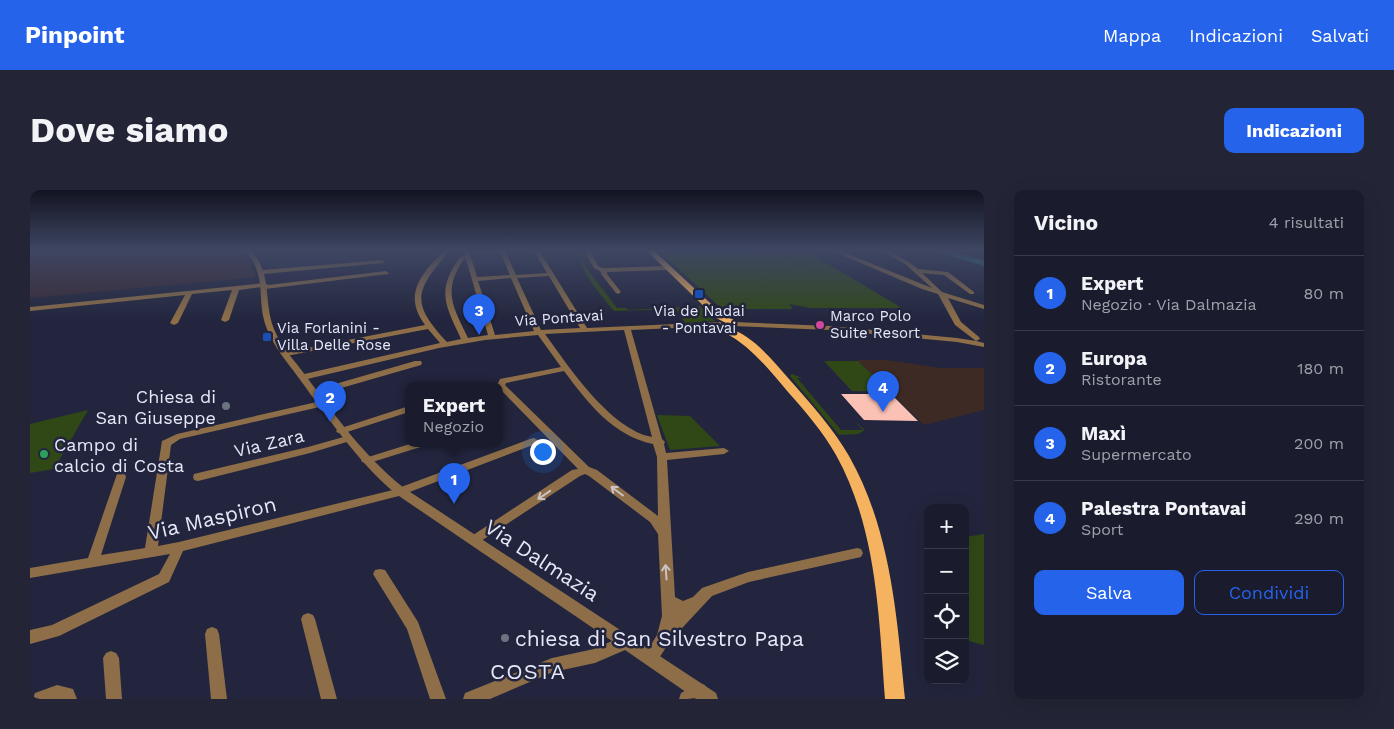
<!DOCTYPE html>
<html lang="it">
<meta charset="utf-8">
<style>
body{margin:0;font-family:"Work Sans",sans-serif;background:#232536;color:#f1f3f6}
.controls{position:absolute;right:15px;bottom:15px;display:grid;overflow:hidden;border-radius:10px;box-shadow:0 5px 20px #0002}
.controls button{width:45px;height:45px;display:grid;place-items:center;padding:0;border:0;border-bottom:1px solid #383a4a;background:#1a1c2e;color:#f1f3f6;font:25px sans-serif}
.you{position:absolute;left:512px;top:261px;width:18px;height:18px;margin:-12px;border:4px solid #fff;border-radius:50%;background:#1a73e8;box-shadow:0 0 0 8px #1a73e833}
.badge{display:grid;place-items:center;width:32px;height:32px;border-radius:50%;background:#2563eb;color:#fff;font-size:16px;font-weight:700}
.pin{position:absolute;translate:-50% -41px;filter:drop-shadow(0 1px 2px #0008)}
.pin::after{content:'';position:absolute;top:26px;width:18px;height:15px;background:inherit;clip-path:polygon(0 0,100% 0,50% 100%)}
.popup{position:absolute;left:375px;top:192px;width:98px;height:65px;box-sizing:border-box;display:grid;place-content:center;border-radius:10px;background:#1a1c2e;filter:drop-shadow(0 1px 4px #0005);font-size:16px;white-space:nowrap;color:#9fa1aa}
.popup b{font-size:19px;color:#f1f3f6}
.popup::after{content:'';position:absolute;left:50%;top:100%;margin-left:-10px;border:10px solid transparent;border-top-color:#1a1c2e}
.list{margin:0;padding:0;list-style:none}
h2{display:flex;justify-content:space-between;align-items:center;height:65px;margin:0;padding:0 20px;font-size:21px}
h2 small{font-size:16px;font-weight:400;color:#9fa1aa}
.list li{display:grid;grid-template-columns:32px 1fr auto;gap:15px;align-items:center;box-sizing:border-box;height:75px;padding:0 20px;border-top:1px solid #383a4a}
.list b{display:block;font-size:19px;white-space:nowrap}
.list p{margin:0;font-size:16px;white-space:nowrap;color:#9fa1aa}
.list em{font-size:16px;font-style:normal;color:#9fa1aa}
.actions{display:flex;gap:10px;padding:15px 20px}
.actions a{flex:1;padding:11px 0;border:1px solid #2563eb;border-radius:10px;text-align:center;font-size:18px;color:#2563eb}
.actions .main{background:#2563eb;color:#fff}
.icon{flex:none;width:28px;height:28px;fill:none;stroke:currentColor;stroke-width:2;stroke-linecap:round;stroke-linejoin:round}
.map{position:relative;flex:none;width:954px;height:509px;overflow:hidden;border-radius:10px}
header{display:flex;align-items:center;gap:30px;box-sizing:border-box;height:70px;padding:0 25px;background:#2563eb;color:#fff}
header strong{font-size:24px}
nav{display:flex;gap:28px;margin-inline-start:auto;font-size:18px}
.intro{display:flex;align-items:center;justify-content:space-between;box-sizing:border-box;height:120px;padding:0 30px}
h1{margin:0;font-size:35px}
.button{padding:12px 22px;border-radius:10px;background:#2563eb;color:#fff;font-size:18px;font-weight:700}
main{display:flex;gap:30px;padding:0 30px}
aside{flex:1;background:#1a1c2e;border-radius:10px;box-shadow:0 5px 20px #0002}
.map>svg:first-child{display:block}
.built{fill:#292d4b}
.education{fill:#3d2a25}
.medical{fill:#392934}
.green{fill:#304816}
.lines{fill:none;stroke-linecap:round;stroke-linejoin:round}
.stream{stroke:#62959f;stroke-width:1}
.river{fill:#2a7179;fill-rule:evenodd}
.building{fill:#fcc1b5}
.minor{fill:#8d6e48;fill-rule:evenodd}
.tertiary{fill:#8d6e48;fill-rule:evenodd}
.primary{fill:#f5b360;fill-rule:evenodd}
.oneway{stroke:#cbc3c3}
.transit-dot{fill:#1a4fb4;stroke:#22253d;stroke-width:2}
.hotel-dot{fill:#d1479c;stroke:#22253d;stroke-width:2}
.worship-dot{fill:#6b7280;stroke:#22253d;stroke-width:2}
.leisure-dot{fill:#2e9e5b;stroke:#22253d;stroke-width:2}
.labels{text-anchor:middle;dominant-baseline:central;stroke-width:5;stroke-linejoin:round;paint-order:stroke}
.far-poi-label{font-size:15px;fill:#e5e8f8;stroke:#22253d;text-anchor:start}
.far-street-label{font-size:15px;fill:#e5e8f8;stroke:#22253d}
.poi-label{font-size:18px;fill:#e5e8f8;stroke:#22253d;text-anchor:end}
.street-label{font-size:18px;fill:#e5e8f8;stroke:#22253d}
.near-street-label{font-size:21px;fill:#e5e8f8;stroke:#22253d}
.near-poi-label{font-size:21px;fill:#e5e8f8;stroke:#22253d;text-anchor:start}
.near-neighbourhood-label{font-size:22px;letter-spacing:1px;fill:#e5e8f8;stroke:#22253d}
</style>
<header>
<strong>Pinpoint</strong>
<nav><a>Mappa</a><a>Indicazioni</a><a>Salvati</a></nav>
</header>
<div class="intro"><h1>Dove siamo</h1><a class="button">Indicazioni</a></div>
<main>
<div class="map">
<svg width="954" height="509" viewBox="0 0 954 509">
<rect width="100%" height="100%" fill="#22253d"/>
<g class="built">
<path d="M438,60H469L475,75L444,76Z"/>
<path d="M332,65V72L238,80V74L249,72Z"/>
</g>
<path class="education" d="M827,170H857L911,178H954V220L894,235Z"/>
<path class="medical" d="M0,60H208L214,62L226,87L0,108Z"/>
<g class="green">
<path d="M549,60H554L562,73V74L559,73L558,72L561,71L557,66H551L558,80L587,118H596L598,120L670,116L685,131L655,133L646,119L584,121C571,104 549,83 549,60Z"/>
<path d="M628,60H743L780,81L744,60H774L872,118H780L759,114L763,119H714L690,117Z"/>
<path d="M794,171H828L860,202L822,201Z"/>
<path d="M762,184L772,188H767L811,240H833L824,231L835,240L828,244L809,245L760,186Z"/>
<path d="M58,220L24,279L0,283V234Z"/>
<path d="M627,225L660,226L690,256L640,260Z"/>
<path d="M954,344V455L935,450V347Z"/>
</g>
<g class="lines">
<path class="stream" d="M940,67L945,70"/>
<path class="river" d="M900,60H914L954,70V76Z"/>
</g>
<path class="building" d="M811,204H861L888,231L834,230Z"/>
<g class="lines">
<g class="minor">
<path d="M414,60H420C387,100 378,110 417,152L431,149C415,114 406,101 430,67L435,66L433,60H439L447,87L480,85L469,60H475L486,85L517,83L503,60H509L557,138L690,132L694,134L690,136L601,140L632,249L635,252L634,254L636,263L694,258L699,261L694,264L637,270L645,407L653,411L663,407L672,398L718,382L827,358L831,359L833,363L831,367L719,392L682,406L640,451L626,473L621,475L616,473L613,468L627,445L632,426L628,344L620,332L559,286L555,284L550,286L448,353L444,355L440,353L438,350L440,347L542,280L548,279L469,198V195H467L470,189L531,177L508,145L455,150L409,158L273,190L270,189V185L410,153L398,139L256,166L252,164L256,162L395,135C372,104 392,84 414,60ZM434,69H436L458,145L438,148C423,117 412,101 434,69ZM519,86L550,138L511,140L487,88ZM481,88L504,141L465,145L448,91ZM594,140L622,247C580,239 539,177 515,144ZM534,181C557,212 583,246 623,254L627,267L628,326L567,280L559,277L475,195L476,193Z"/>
<path d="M554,60H560L568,76L573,78L637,76L640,78L637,80L577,82V84L591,102L588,104L586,103L571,84V82L564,78Z"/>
<path d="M800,60H808L902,98L875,74L850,60H857L879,72L888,79L918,82L944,102V104H940L914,85L892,83L912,102L954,115V119L918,108L931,132L949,147L950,149L946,151L954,153V157L927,152L800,140L702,136L701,134L705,132L800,136L927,148L946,151L925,135L908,104L892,99Z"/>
<path d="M352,70L355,72L354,73L233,84L230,82L233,80Z"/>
<path d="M356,81L359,83L358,84L235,99L232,97L209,100L199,130L195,132L191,130L202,100L162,104L148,133L144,135L140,133L155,105L0,121V117L235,93L238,95Z"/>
<path d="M385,171H391L392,173L391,175L287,205H281L280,203L281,201Z"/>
<path d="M291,211L296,214L294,216L150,249L141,255L128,356L149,352L363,300L500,249L504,248L509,251L508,253L369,306L153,361L139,392L29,446L0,454V440L22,435L129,384L140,364L0,388V378L58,368L87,284H95L96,287L71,365L115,358L132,251L147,244Z"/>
<path d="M379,216V222L314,243H308L306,241L308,239Z"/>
<path d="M317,246L322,249L320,251L280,263L168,291L164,290L163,287L164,284L168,283L278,257Z"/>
<path d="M383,253H398L397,255L336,274L331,271L332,269Z"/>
<path d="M350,379L355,380L388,432L416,509H400L377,439L343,384L345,380Z"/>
<path d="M278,423L283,425L285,429L307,509H291L271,429L273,425Z"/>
<path d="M182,437L187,439L189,444L197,509H181L175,444L177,439Z"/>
<path d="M81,461L86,463L89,468L92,509H76L73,468L76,463Z"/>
<path d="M669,493L675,495L677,501C672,509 660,509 649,509L651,503Z"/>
<path d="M27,495L43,499L47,509H3L5,503Z"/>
</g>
<path class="tertiary" d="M215,60H221C243,85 233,111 244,139C251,157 265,171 276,186C306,227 334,266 374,298L686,503L688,509H666L595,460L565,473L523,482L460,509H433L435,503L522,468L564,459L582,451L366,304C326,270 299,229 268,187C257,172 244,157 237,139C225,109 239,89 215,60Z"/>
<g class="primary">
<path d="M616,60H623L692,124L706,131V135H700L686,128Z"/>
<path d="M698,138C723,145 742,170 759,189C780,213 803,238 819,266C861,340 867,427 875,509H855C849,427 847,339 806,265C793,242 776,222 758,202C739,180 721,156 695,143V139Z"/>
</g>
</g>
<defs><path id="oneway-shaft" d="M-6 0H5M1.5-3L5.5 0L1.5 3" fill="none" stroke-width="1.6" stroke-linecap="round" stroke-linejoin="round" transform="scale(1.25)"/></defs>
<g class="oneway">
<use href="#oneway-shaft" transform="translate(587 301) rotate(-143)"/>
<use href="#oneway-shaft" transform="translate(514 305) rotate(146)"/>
<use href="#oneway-shaft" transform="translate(636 382) rotate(-94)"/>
</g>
<linearGradient id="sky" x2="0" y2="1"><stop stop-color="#131422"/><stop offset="0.46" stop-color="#3e4662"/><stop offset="1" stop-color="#3e4662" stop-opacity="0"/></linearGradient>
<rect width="954" height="131" fill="url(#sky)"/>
<g class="transit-dot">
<rect x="664" y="99" width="10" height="10" rx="2.5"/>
<rect x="232" y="142" width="10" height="10" rx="2.5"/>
</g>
<circle class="hotel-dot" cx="790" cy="135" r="5"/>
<g class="worship-dot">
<circle cx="196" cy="216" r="5"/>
<circle cx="475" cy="448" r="5"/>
</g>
<circle class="leisure-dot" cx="14" cy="264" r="5"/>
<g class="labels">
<g class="far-poi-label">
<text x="669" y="121" text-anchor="middle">Via de Nadai<tspan x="669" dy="17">- Pontavai</tspan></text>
<text x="800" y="126">Marco Polo<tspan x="800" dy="17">Suite Resort</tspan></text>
<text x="247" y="138">Via Forlanini -<tspan x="247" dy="17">Villa Delle Rose</tspan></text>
</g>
<g class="far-street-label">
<text transform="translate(529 128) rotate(-4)">Via Pontavai</text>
</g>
<g class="poi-label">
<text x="186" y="206">Chiesa di<tspan x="186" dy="21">San Giuseppe</tspan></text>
<text x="24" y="254" text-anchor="start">Campo di<tspan x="24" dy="21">calcio di Costa</tspan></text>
</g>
<g class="street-label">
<text transform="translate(239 253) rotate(-13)">Via Zara</text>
</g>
<g class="near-street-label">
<text transform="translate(182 328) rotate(-13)">Via Maspiron</text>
<text transform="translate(512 370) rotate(33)">Via Dalmazia</text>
</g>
<g class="near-poi-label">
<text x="485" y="448">chiesa di San Silvestro Papa</text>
</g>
<g class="near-neighbourhood-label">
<text x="498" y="481">COSTA</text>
</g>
</g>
</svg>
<div class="controls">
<button>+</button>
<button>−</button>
<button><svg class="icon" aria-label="locate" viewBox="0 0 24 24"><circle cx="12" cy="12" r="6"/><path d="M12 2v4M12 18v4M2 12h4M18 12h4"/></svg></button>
<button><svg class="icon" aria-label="layers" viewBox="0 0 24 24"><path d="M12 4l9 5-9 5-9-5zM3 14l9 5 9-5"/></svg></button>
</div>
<div class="you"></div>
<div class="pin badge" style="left:424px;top:314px">1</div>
<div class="popup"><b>Expert</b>Negozio</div>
<div class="pin badge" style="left:300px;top:232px">2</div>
<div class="pin badge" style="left:449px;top:145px">3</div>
<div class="pin badge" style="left:853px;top:222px">4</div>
</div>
<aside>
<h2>Vicino<small>4 risultati</small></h2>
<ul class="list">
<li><span class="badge">1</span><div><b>Expert</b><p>Negozio · Via Dalmazia</p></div><em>80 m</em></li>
<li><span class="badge">2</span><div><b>Europa</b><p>Ristorante</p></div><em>180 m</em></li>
<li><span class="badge">3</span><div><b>Maxì</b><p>Supermercato</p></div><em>200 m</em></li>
<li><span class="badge">4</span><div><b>Palestra Pontavai</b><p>Sport</p></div><em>290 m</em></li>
</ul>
<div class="actions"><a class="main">Salva</a><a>Condividi</a></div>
</aside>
</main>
